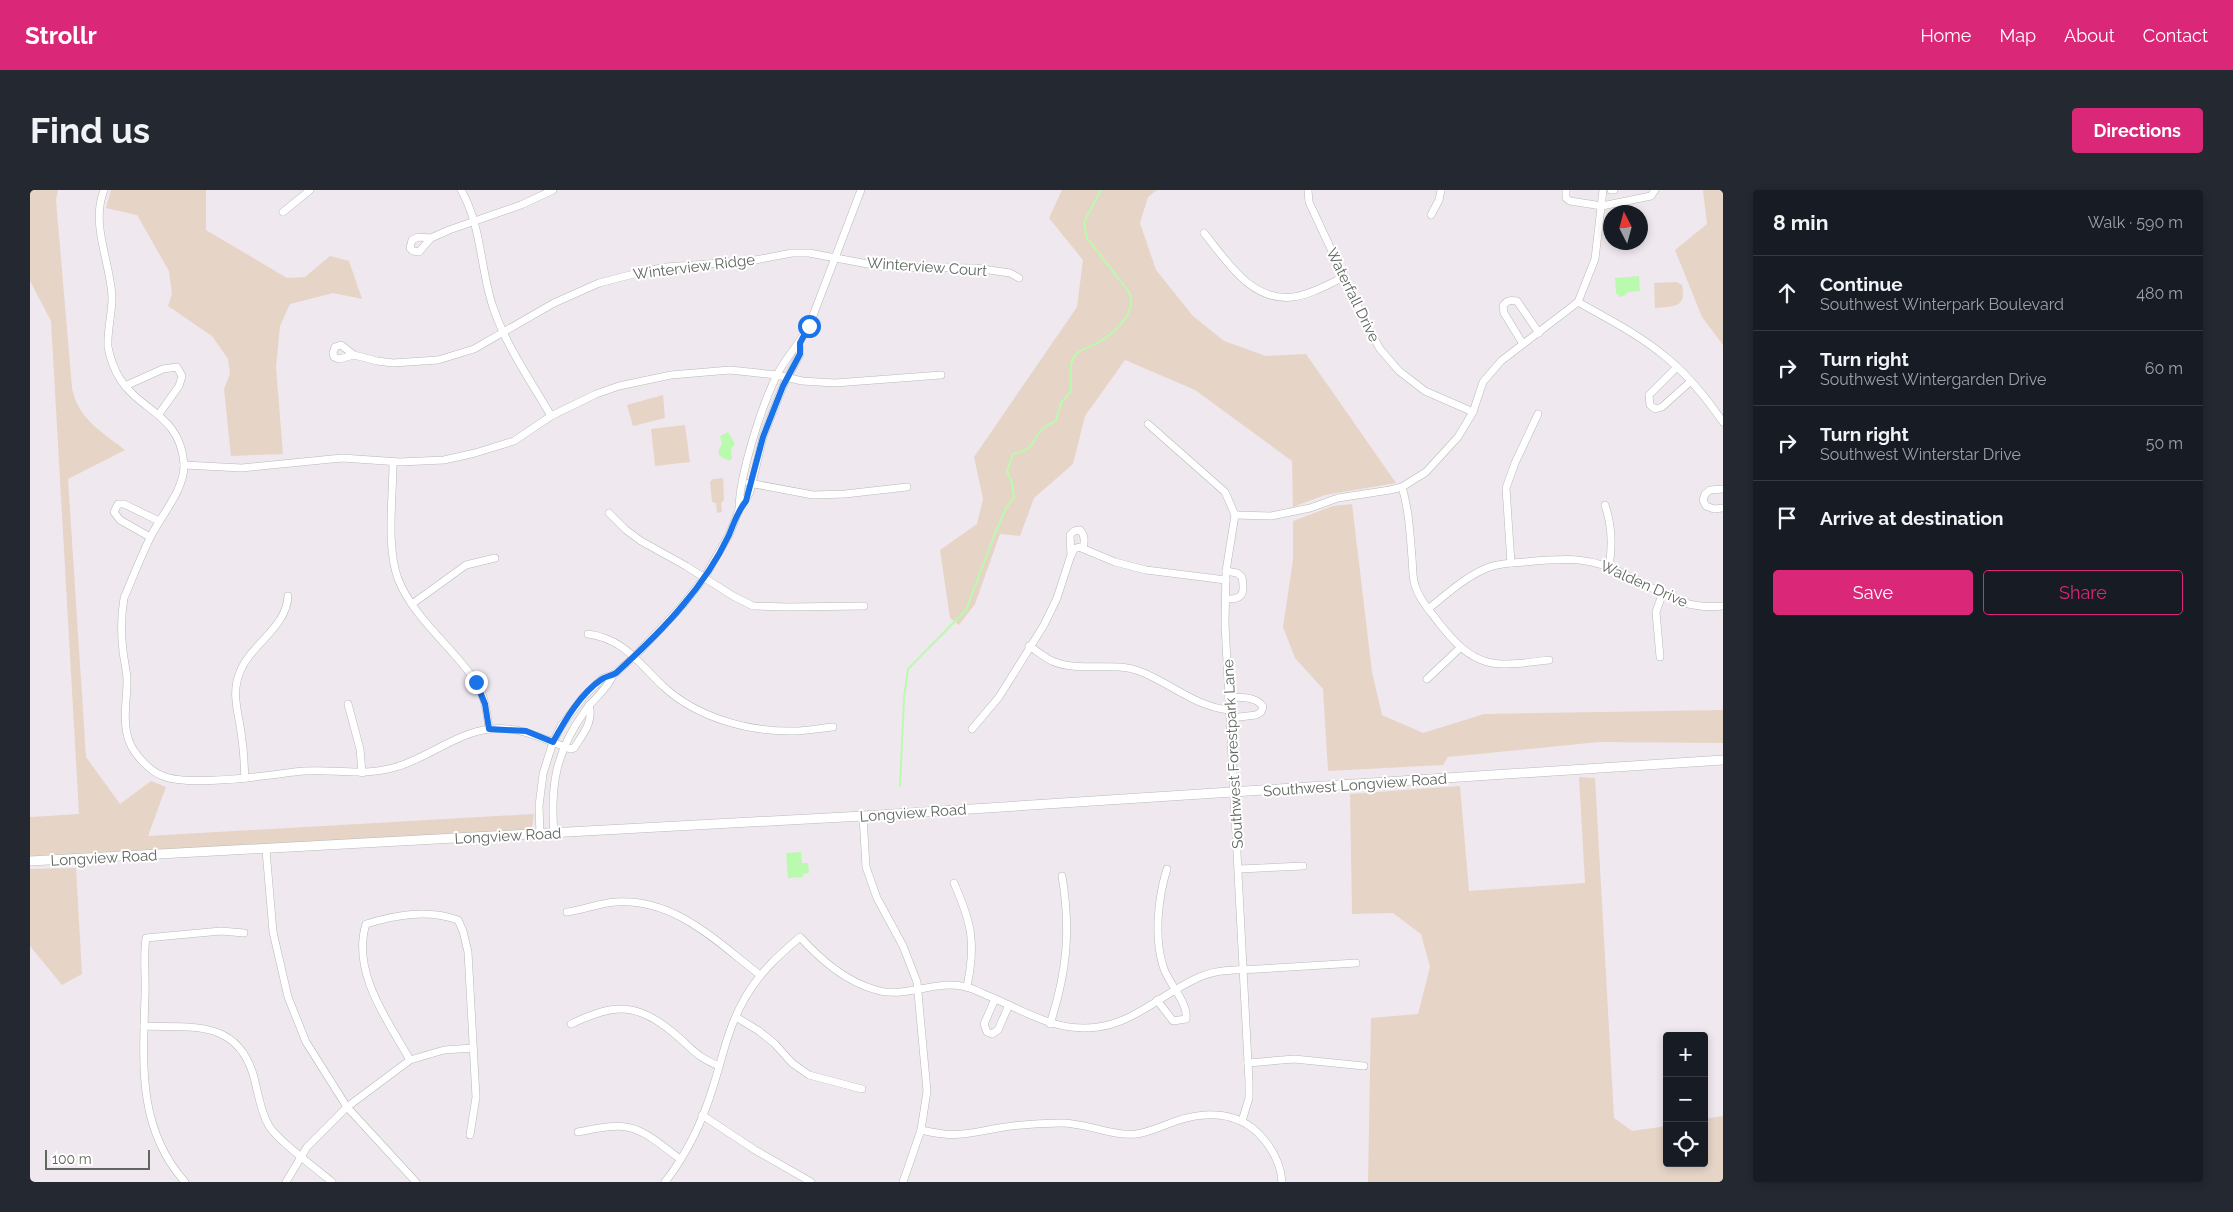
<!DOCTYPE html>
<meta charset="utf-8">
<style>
body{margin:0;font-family:Raleway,sans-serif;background:#242831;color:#f1f3f6}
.controls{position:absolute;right:15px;bottom:15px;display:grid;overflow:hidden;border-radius:5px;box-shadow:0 2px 8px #0003}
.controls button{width:45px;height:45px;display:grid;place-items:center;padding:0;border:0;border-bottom:1px solid #363941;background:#171b24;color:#f1f3f6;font:25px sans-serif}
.compass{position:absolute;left:1573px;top:15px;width:45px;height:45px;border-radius:50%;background:#171b24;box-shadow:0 2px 8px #0003;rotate:354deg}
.scale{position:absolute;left:15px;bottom:12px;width:105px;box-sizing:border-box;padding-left:5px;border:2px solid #60675f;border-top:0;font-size:14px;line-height:18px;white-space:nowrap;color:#60675f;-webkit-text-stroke:4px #fff;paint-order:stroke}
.stop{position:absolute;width:15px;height:15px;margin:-11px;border:4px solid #1a73e8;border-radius:50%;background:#fff}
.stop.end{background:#1a73e8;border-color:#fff;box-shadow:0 1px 5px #0008}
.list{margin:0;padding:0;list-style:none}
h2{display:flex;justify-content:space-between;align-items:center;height:65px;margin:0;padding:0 20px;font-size:21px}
h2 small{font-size:16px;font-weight:400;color:#9ea1a6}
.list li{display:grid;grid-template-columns:32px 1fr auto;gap:15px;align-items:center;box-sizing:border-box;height:75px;padding:0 20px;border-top:1px solid #363941}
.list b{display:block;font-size:19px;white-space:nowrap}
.list p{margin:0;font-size:16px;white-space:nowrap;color:#9ea1a6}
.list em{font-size:16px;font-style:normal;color:#9ea1a6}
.actions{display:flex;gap:10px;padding:15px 20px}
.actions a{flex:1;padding:11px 0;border:1px solid #db2777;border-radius:5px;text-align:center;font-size:18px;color:#db2777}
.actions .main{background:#db2777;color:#fff}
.icon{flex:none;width:28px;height:28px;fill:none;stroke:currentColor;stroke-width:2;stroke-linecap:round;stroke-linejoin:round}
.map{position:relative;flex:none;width:1693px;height:992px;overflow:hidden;border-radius:5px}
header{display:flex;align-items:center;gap:30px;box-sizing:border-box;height:70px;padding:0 25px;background:#db2777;color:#fff}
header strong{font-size:24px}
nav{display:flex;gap:28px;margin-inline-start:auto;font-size:18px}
.intro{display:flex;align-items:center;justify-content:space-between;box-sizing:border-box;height:120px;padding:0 30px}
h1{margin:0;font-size:35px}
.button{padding:12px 22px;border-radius:5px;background:#db2777;color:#fff;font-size:18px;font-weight:700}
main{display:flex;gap:30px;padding:0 30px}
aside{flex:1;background:#171b24;border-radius:5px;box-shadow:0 2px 8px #0003}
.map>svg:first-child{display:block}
.green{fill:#e6d4c7}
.water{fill:#bafaae}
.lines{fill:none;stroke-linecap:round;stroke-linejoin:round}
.stream{stroke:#bafaae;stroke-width:2}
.minor-casing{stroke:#b5bbb5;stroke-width:8}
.tertiary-casing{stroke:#b5bbb5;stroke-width:10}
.minor{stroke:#fff;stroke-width:7}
.tertiary{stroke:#fff;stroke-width:9}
.route{stroke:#1a73e8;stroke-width:6}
.labels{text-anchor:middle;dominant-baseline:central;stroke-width:4;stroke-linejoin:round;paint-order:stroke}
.street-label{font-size:15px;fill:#60675f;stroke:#fff}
</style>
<header>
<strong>Strollr</strong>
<nav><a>Home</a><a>Map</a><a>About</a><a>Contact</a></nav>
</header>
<div class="intro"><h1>Find us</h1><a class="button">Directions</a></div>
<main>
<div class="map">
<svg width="1693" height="992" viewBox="0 0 1693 992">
<rect width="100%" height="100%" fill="#f0e8ef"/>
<g class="green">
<path d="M0,0H28L26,10L42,198C48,229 71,241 95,260L38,289L56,567L90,614L121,591L136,597L118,646L504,624L502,638L495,640L43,665L0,666V627L49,624L21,131L0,91Z"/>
<path d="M81,0H176V40L257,88L275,87L300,66L319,71L332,109L303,103L260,114L250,136L246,177L253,264L201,266L194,199L200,184L198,169L182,146L138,116L142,104L139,81L107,25L76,18Z"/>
<path d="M1032,0H1127L1118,7L1110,33L1126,80L1163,126L1194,151L1236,166L1276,164L1366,293L1295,305L1263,317L1262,271L1165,200L1095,170L1055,226L1043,274L1004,308L990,346L970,344L945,414L929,435L920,428L910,360L947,334L953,309L944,267L1047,117L1053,70L1019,28Z"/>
<path d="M1673,0H1693V155L1672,127L1645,60L1677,34Z"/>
<path d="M1646,92L1652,95C1657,119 1643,116 1625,118L1624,93Z"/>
<path d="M633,205L635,228L603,236L597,215Z"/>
<path d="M655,235L660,272L625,276L621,239Z"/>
<path d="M693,288L694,310L691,313L692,322L687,323L686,313L682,312L680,292L683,289Z"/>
<path d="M1322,314L1342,482L1352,525L1393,543L1454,524L1693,520V553L1569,552L1418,567L1413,575L1298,581L1293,499L1265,468L1253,437L1263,370V331L1303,316Z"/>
<path d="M1549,587L1565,588L1584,928L1602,941L1637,936V973H1674V929L1693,926V992H1338L1341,828L1388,824L1400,777L1391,744L1363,723L1322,724L1320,604L1430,596L1439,701L1555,693Z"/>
<path d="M46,678L52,784L32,795L0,756V679Z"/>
</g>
<g class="water">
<path d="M1609,86L1610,101L1598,102L1594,106L1590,107L1586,103L1585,88Z"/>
<path d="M698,242L705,254L701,259L702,268L699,271L690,266L688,262L692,253L690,246Z"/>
<path d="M771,662L772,673H778L779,683L773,684V687L758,688L756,663Z"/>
</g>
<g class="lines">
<path class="stream" d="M870,596L874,508L878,479L936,420L964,346L976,318L984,307L982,293L977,281L983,264C1005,259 1000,254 1012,239C1015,235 1022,233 1026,231L1031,213L1041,201C1041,190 1038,172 1046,164C1052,158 1061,157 1067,153C1083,145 1109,121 1099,102L1057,48L1054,32L1071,0"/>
<g class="minor-casing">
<g id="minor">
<path d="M74,0C60,35 81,73 82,108C82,124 77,141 78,157C80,168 84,179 90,189C111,222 150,224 154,274C155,299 132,324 121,346C111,366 103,387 94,408C91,425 91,444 93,461C94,471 97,481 97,491C97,511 92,531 99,551C104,564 119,581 133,586C159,597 235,586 264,582C299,577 329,588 366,577C398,568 427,542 461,539C491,536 513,549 540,559L544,558C553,544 564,532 559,515"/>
<path d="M431,0C452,36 450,79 463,117C476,156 501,191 521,226"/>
<path d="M1278,0L1279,12L1335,132L1350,159L1369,181L1395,201L1443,222"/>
<path d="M1536,0V8L1540,11L1572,16L1621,6L1625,0"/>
<path d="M1581,0H1584"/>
<path d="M253,22L280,0"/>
<path d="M1401,25L1409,10L1411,0"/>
<path d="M1174,43C1197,71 1221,112 1263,107C1280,105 1299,94 1314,87"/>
<path d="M401,48L389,62L383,61L380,58L382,50L388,47L401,48L419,40L491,15L523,0"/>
<path d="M1548,112C1578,129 1610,145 1637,168C1659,186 1677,209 1693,232"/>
<path d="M1493,154L1474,123L1473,116C1477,110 1480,110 1487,111L1509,143"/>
<path d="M324,165L309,169L304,167L303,163L305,157L311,155L324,165L347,171L363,173L408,170L444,159L524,113L569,93L608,83L636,77L720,71L762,63H779L854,77L945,78L980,83L989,88"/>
<path d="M1647,177L1619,205L1620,215L1625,219L1632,217L1661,191"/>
<path d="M95,196L133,179L147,177L152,186L149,196L129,224"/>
<path d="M1118,234L1195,302L1205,325L1196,381L1195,434L1219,892V908L1212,931"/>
<path d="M363,272C363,308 356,356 368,389C384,429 423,457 446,492C455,506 457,523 459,539"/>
<path d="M154,275L212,278L312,268L370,272L414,270L445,263L484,251L521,226L566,204L589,196L641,185L700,180L747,185L772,191L805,193L911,185"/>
<path d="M719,293L783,305L815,304L877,297"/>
<path d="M1372,297C1379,320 1380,344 1382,368C1383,377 1382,387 1385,395C1389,409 1400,421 1409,433C1446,480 1463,477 1519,470"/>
<path d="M1693,299L1680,300L1675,304L1673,310L1676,316L1684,319L1693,318"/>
<path d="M1575,315C1582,336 1583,354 1579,376"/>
<path d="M709,320C709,286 732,214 748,183C757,166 770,153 779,136L831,0"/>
<path d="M579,323L596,340L611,351L656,376L703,406L723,416L758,417L834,416"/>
<path d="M1205,325L1241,326L1280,318L1308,308L1360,300L1372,297L1396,282L1428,247L1443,222L1453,192L1471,171L1548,112L1565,69L1573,0"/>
<path d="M120,347L90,330L84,322L88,314H94L129,331"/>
<path d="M1042,364L1044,359L1049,357L1085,372L1116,380L1196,390"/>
<path d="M1481,373L1476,298L1485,273L1508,224"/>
<path d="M1195,409C1213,410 1215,404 1212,387L1207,383L1196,381"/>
<path d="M382,414L436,375L465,368"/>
<path d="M1398,419C1417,404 1435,387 1457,378C1468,373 1483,373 1495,372C1539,368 1561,366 1601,387C1635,404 1653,420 1693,416"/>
<path d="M558,444C595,449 609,474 634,497C668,528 719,542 765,541C777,541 790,538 803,537"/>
<path d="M999,456C1007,461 1014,467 1022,471C1049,483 1082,471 1109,481C1141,493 1165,517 1200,520"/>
<path d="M1630,467L1626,422L1632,405"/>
<path d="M1397,489L1430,458"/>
<path d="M1199,507C1211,508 1226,506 1233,517L1231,522L1226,525L1201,528"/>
<path d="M318,514L330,559L332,583"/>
<path d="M942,539L969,507L1014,435L1027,408L1041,365L1040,345L1044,341L1050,340C1055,345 1055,351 1053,358"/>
<path d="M215,588C214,575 214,562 212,550C210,526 200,505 210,482C220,455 257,437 258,406"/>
<path d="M833,626L836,677L847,708L873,756L887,792L897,901L891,940L873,992"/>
<path d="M524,644C520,595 526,561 555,521C564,508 577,500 583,485"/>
<path d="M510,645L509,616L513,584L523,552L531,536L554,506L573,488L583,485L604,467L652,416L674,388L699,345L709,320L720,302L733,247L753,196L770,164L769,153"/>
<path d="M236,660L243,742L258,807L276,852L317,917L386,992"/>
<path d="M1209,679L1273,676"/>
<path d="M924,693C942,734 946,753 937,797"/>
<path d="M537,722C553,720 569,713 586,712C645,708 687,752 730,785"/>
<path d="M965,809L954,834L957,842L962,844L968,840L979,815"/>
<path d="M1127,810L1143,831L1156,829C1159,813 1137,792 1133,776C1124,747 1128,707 1137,679"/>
<path d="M706,827L729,841L744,853L762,873L779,885L832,899"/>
<path d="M541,834C585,813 608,812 646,845C664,860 665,866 689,876"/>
<path d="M1020,834C1037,782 1041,740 1032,686"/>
<path d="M114,836C161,838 206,829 223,884C228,901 230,921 239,936C249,952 286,978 302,992"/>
<path d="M380,870C358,831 321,782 336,734C366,725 397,719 428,730L433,741L438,762L446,907L440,945"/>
<path d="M1218,873L1264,869L1334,876"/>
<path d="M672,925L725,960L781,992"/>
<path d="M891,940C899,942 906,943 914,944C930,946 947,942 963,939C985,935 1008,933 1031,933C1057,933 1080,946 1106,944C1120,942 1132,936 1146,931C1175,921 1207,921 1230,945C1242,958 1251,974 1252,992"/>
<path d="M548,942C604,930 606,936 650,969"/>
<path d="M155,992C107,938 113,873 115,806C116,787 113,767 116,748L191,741L214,743"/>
<path d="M256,992L277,957L317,917L380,870L414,860L443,858"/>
<path d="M635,992C656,965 673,930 683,897C693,866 698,837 715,808C730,782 748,766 770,747C791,770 815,791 846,800C875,809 907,789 936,797C945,799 953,804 961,807C996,822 1028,843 1068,837C1106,832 1137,800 1172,786C1190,779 1209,780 1228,779C1261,777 1293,775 1326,773"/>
</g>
</g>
<g class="tertiary-casing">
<path id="tertiary" d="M0,671L833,626L1693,570"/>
</g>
<use href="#minor" class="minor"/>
<use href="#tertiary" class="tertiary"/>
</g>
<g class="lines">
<path class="route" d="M446,492L455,514L459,539L496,541L523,552C535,530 551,503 572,489C576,486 582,486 586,483C609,462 633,439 653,415C671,394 687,370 699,345C704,333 707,322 716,311L733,247L753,196L770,164V153L779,136"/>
</g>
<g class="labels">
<g class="street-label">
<text transform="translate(664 77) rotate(-7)">Winterview Ridge</text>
<text transform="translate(897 77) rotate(4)">Winterview Court</text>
<text transform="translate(1323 105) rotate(64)">Waterfall Drive</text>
<text transform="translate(1614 394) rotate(24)">Walden Drive</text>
<text transform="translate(1203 564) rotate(-93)">Southwest Forestpark Lane</text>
<text transform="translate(1325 595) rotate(-4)">Southwest Longview Road</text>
<text transform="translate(883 623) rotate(-4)">Longview Road</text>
<text transform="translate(478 646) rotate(-3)">Longview Road</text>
<text transform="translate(74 668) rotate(-3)">Longview Road</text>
</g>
</g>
</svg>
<div class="controls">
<button>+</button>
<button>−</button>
<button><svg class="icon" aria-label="locate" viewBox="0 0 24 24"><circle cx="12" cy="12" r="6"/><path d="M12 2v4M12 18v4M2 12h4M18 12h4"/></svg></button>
</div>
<svg class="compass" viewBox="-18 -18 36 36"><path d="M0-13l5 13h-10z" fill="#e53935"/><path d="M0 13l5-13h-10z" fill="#9ea1a6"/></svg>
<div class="scale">100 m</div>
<div class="stop" style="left:779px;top:136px"></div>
<div class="stop end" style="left:446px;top:492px"></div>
</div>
<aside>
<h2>8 min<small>Walk · 590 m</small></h2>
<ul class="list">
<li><svg class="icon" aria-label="ahead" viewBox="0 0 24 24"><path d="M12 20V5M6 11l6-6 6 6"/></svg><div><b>Continue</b><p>Southwest Winterpark Boulevard</p></div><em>480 m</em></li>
<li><svg class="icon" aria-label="right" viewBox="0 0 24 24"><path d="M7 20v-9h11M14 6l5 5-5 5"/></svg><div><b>Turn right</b><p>Southwest Wintergarden Drive</p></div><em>60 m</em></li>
<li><svg class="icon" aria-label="right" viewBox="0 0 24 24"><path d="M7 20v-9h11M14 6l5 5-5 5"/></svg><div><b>Turn right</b><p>Southwest Winterstar Drive</p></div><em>50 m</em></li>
<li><svg class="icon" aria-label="arrive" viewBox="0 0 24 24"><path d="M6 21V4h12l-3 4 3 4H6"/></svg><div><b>Arrive at destination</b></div></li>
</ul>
<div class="actions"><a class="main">Save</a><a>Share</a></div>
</aside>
</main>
